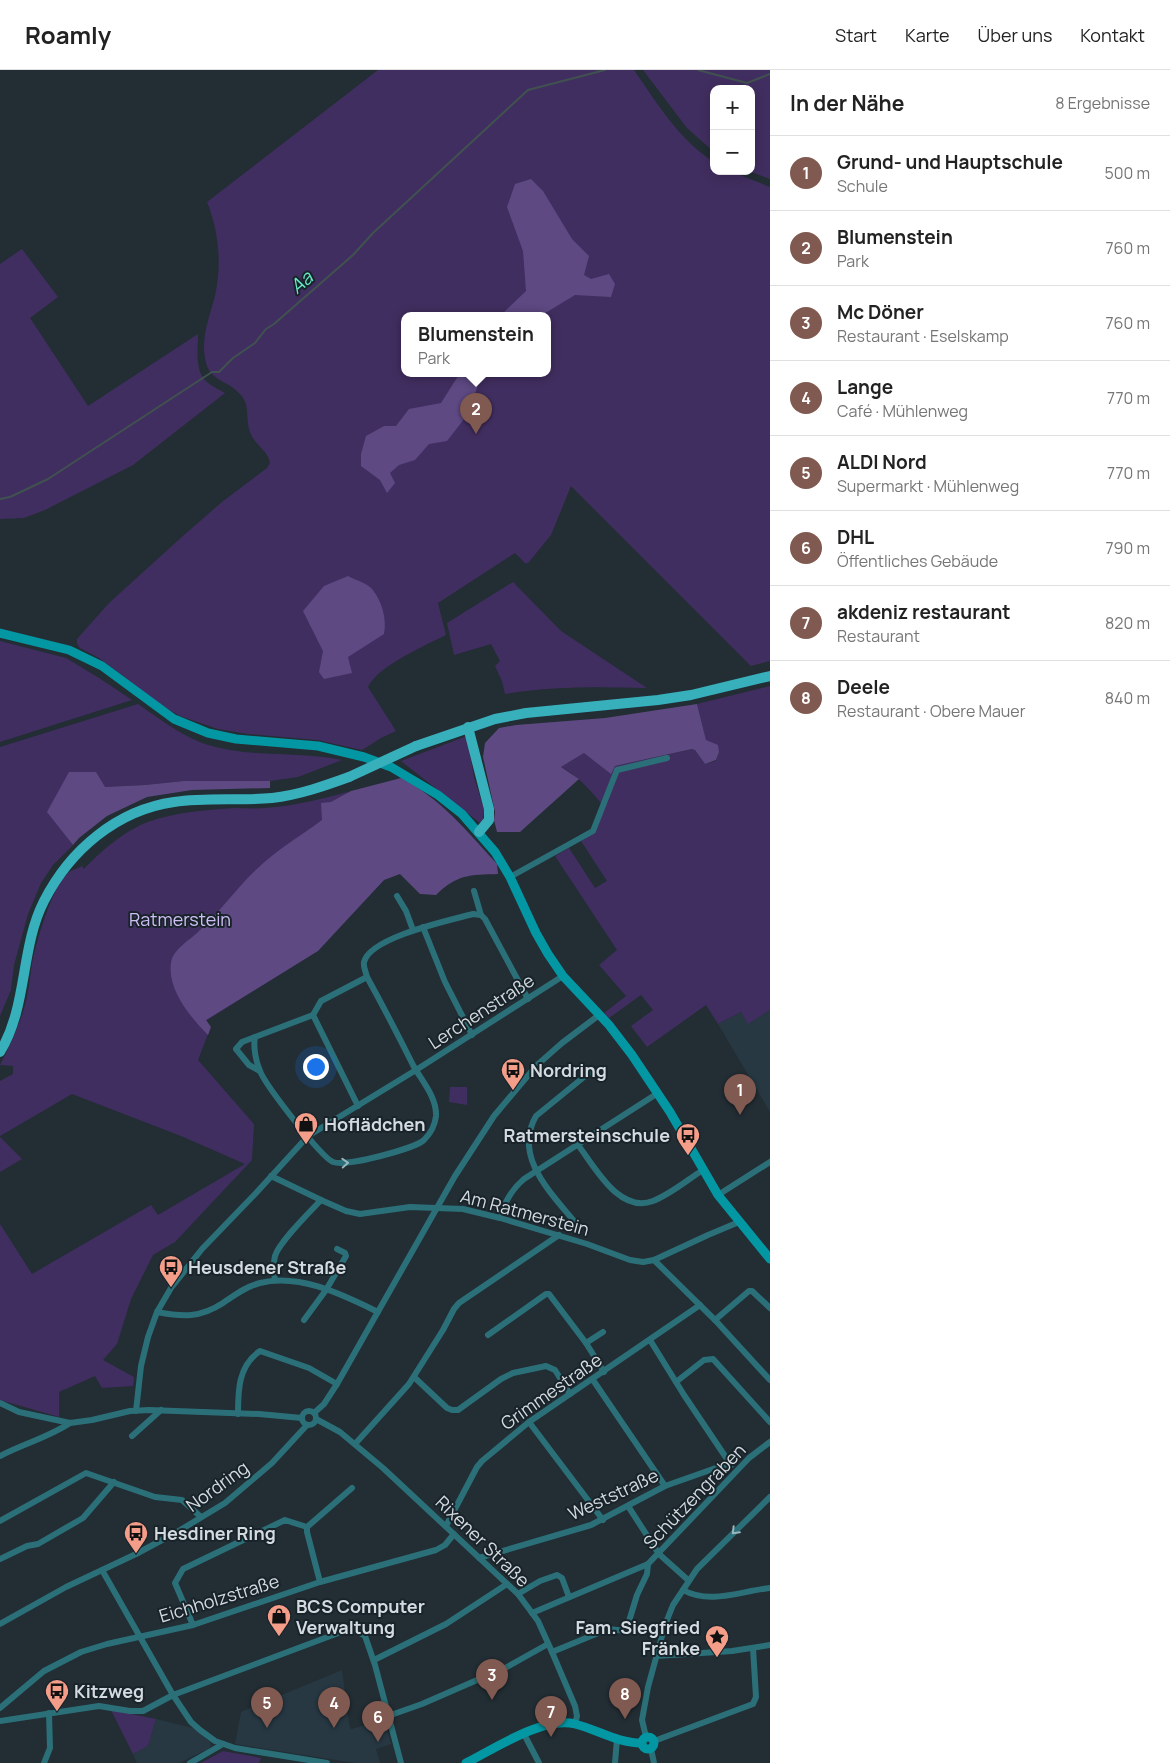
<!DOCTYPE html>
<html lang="de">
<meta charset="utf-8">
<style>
body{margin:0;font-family:Manrope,sans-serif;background:#f2f2f2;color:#222}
.controls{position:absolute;right:15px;top:15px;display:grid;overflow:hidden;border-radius:10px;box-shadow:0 2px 12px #0003}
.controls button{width:45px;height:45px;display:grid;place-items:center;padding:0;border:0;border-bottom:1px solid #e0e0e0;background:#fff;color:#222;font:25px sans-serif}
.you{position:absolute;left:315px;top:996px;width:18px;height:18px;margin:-12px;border:4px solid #fff;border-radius:50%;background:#1a73e8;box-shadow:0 0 0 8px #1a73e833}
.badge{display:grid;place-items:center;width:32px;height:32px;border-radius:50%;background:#805a50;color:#fff;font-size:16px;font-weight:700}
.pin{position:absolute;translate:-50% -41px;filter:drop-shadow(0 1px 2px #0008)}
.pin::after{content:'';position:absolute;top:26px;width:18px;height:15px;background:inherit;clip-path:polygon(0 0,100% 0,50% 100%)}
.popup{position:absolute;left:401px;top:242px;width:150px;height:65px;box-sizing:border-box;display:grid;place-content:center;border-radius:10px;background:#fff;filter:drop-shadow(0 1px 4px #0005);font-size:16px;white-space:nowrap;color:#767676}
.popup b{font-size:19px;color:#222}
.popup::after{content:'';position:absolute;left:50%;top:100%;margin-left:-10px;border:10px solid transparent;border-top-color:#fff}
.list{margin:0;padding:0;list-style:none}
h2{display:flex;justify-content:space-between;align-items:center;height:65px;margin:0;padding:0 20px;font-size:21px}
h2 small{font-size:16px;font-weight:400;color:#767676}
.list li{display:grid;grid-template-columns:32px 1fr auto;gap:15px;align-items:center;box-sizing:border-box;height:75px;padding:0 20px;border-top:1px solid #e0e0e0}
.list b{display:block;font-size:19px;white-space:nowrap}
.list p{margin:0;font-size:16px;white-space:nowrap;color:#767676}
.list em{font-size:16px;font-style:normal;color:#767676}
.map{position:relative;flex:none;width:770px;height:1693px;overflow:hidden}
header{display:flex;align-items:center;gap:30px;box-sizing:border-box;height:70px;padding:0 25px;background:#fff;border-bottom:1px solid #e0e0e0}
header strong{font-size:24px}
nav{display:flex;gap:28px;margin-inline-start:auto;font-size:18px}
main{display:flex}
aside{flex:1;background:#fff}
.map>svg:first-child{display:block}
.built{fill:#273843}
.green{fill:#412e60;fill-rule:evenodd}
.forest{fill:#5e4983}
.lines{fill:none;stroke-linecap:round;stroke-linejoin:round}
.stream{stroke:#40524f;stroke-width:2}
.street{stroke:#2b7078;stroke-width:6}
.secondary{stroke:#0397a3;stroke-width:9}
.primary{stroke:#37b0bc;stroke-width:10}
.primary-bridge{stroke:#37b0bc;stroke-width:10}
.oneway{stroke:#99b6bc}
.labels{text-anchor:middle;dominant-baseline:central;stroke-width:4;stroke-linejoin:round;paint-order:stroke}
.park-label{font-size:18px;fill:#cfbef3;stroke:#18232a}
.street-label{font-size:18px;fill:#d4dbe0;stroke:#18232a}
.poi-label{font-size:18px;font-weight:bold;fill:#d4dbe0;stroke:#18232a;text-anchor:start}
.water-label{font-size:19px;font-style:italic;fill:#67e7c5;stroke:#18232a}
</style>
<header>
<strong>Roamly</strong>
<nav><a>Start</a><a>Karte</a><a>Über uns</a><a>Kontakt</a></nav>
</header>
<main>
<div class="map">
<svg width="770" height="1693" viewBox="0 0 770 1693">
<rect width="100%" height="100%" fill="#222d34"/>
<g class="built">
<path d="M770,940V1042L718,954L741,942L749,953Z"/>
<path d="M342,1600L349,1654L351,1659L384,1650L391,1674L376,1679L380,1693H355L235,1674L241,1642Z"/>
<path d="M156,1649L193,1658L210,1672L211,1676L208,1679L179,1693H137L133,1684L148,1676Z"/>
</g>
<g class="green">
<path d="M378,0H634C657,33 679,70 714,92V101H730L770,117V591L751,596L571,416L551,465L529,492L526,494L515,483L438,533L446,565C424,576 378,596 368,617L396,661L381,668L362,680L317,670L248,664L218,659L180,646L154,631L126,608L99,588L80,578L77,574V569L109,533L184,465L222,432L267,398L270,393C268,380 254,375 250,362C245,348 251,334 239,323C228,311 211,311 206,293C200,270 209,248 215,226C222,195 219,162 207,132ZM405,245H547V303H405Z"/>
<path d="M643,0H770V109L749,101H751V19H714V82L687,58Z"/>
<path d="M22,179L58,227L30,248L88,336L198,264C198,277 195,298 204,309C209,315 218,319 225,323L133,395L45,440L24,448L0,449V194Z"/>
<path d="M513,512L561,561L647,618C599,617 553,616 505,624L502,611L495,596L500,591L491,574L454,585L447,553Z"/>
<path d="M0,571L66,588L99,608L132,630L0,672Z"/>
<path d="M770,616V940L748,954L741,942L718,954L706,935L647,977L631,956L653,940L641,925L609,948L604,943L626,926L599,895L617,880L555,786L569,778L595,818L607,811L581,771L595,762L601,733C589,719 577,705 561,697L584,683L615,696L693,679L695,680L705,694L716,691L719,682L706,670L697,634Z"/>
<path d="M138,634C158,648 185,668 208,675C251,688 298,681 342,690L298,707L270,711H184L145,715L105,717L48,742L73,775L53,795L41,813L28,844L14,895L11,920L0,946V677Z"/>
<path d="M467,666L474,707L484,739L483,749L480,753L401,691Z"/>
<path d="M351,721L347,723L464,759L498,795L463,773L364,776L384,810L317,881L204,952L210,959L198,990L254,1054L252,1090L175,1172L153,1185L131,1229L117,1274L103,1290L134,1307L133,1316L102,1318L95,1306L59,1322V1347L0,1330V1154L32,1204L151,1135L158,1145L245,1094L181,1066L72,1024L0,1066V1011L13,1004V996L0,995C10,976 19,956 25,935C29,921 30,906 32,893C37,870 51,819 68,803C71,800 77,799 82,796L84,799C101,781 124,761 148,752C175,742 206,740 234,738C244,738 255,739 265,738C294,736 323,729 351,721Z"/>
<path d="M450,1017H467V1035L449,1032Z"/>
<path d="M0,1067L22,1089L0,1102Z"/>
<path d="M111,1640L156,1649L148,1676L133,1684Z"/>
<path d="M223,1681L261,1688L259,1693H201Z"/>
</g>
<g class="forest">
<path d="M531,109L543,121L572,169L589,186L584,205L591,209L609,204L615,214L611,227L575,225L542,245H501L526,221L523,181L507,137L515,114Z"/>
<path d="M460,303H486L479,312L468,344L447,371L429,374L415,390L399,395L390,403L395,413L387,423L380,410L361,396V384L366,366L384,356H396L409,339L441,333Z"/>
<path d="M348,506C355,510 367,513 372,519C382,531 387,549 384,564L348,587L352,603L324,609L319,602L323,581L303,541L324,516Z"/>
<path d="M697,634L706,670L718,675L719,682L716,690L705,694L695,680L692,679L615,696L611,704L584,683L561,697L579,709L520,762H497L494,750L495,742L483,687L485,673L499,658L516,655L605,648Z"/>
<path d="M69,702H96L105,717L145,715L184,711H270V718L192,720L147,727L107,746L79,768L73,775L47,742Z"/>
<path d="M401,708C440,728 468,762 497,794L498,804C469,805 458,804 436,825L420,824L400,804L384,810L318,881L206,950L211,957L208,965C191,948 167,919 171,893C173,879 189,871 198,862C220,843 236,818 258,798C275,781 302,765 322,750L321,733L331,732L351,721Z"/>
</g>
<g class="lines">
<g class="stream">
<path d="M698,0L747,13L770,4"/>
<path d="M0,429L10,427L48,409L212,302H219L233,288L255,273L266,259L274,254L353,185L373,163L528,20L605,0"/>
</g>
<g class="street">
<path d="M510,807L593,761L617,700L667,688"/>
<path d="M474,821L481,845"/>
<path d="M397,826L406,841L413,860"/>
<path d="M423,857L445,912L472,965"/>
<path d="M367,907C383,936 398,965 413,995C421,1010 437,1027 436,1046C435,1055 430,1064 424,1070C414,1079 346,1097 333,1092C321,1087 266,1016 260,1001C256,992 253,977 255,967L313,945L321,931L367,907C366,902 363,897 364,892C370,867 451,850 473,844L481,845L485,849L528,929"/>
<path d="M313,945L358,1036"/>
<path d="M255,967L242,972L236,979L249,995L260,1001"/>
<path d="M578,1075C595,1097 619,1144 653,1131C671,1124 687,1110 703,1100"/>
<path d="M271,1106L321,1130L346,1141L360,1144L410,1137L463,1139L500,1148L587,1174L630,1190L643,1192L654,1190L708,1165L739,1152"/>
<path d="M718,1125L770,1092"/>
<path d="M500,1148C505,1132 511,1120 524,1109L658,1023"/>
<path d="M574,1151C550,1122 513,1086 536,1046L590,1002"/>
<path d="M654,1190L715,1250L770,1310"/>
<path d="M275,1210C274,1203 273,1194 275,1186C280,1171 309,1143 321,1130"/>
<path d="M157,1242C183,1247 200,1248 223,1233C235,1225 247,1216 260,1213C300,1203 343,1225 378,1242"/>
<path d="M304,1250L326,1220L346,1186L345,1183L337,1179"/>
<path d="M715,1250L749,1221H752L770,1238"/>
<path d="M488,1265L546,1224H549L586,1273L604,1302"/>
<path d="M650,1270L684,1325L731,1395"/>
<path d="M586,1273L603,1262"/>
<path d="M414,1307L447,1338L452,1340H458L501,1309L513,1303L546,1296L555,1300L570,1324"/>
<path d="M593,1310L665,1416"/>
<path d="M676,1312L704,1290L713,1289L770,1352"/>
<path d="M0,1333L19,1342L70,1353L92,1350L130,1341L149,1340L259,1344L302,1348"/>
<path d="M136,1341L141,1296L148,1267L157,1242L171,1218L202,1179L256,1123L308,1066L416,1000L563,906"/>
<circle cx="309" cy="1348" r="7"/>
<path d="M314,1343L324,1334L337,1314L455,1106L494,1046L536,996L562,973L599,945"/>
<path d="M238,1344C238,1321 238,1296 260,1281L309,1298L337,1314"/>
<path d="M316,1349L340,1362L383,1398L518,1524L538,1551L552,1582L575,1636L577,1646L575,1654"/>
<path d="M529,1352L603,1450"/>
<path d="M132,1366L161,1340"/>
<path d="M355,1374L409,1314L443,1260L454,1239L459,1233L559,1165"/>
<path d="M0,1386C23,1374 49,1367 70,1353"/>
<path d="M628,1436L659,1484L688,1510"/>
<path d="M0,1451L86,1403L155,1427L182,1430L201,1447"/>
<path d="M446,1456L477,1397L482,1391L529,1352L700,1235"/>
<path d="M479,1488L591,1455L665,1416L730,1393"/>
<path d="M0,1489L27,1476L38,1474L83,1448L114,1412"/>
<path d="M102,1500L173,1625L191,1652L200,1660L215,1671L235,1678L327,1693"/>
<path d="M320,1512L307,1462V1457L352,1418"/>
<path d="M683,1520C710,1535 741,1521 770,1518"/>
<path d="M518,1524L540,1511L557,1505L562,1508L569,1527"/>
<path d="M532,1543L648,1494L749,1388L770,1372"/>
<path d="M0,1554L66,1517L136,1484L177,1462L225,1433L272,1393L307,1355"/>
<path d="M193,1555L175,1513L183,1499L285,1450L307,1457"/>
<path d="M552,1582L608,1559L626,1561L637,1525L647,1504L648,1494"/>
<path d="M656,1586L732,1581L770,1575"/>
<path d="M374,1590L446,1554L507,1514"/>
<path d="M0,1638L44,1601L81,1582L107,1574L193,1555L320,1512L436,1480L445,1475L454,1464"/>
<path d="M388,1646L422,1634L507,1597L548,1574"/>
<path d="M0,1651L99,1636L130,1641H143L173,1625L341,1562L356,1561L365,1566L375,1595L401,1693"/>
<path d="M524,1664L539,1693"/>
<path d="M646,1667L642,1650L648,1617L665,1555L673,1535L697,1499L770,1427"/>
<path d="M654,1671L753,1634L756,1627L753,1578"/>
<path d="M651,1679L654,1693"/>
<path d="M44,1693L50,1678L49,1643"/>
<path d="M190,1693L223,1674"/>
<path d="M615,1693L617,1669"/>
</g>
<g class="secondary">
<path d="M0,563L69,580L102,596L174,649L208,663L236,669L318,676L364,687L391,697L438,725L462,744L495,782L510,807L536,863L548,884L563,906L609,955L632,985L670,1042L718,1125L770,1189"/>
<circle cx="648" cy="1673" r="6"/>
<path d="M466,1693C494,1679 543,1646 575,1654C598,1660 618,1673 641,1673"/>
</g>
<g class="primary">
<path d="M468,657L489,739V750L479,762"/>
<path d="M416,676L495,649L526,643L658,630L691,625L770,606"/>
<path d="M0,982C28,936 20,878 44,831C70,780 117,740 174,732C207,727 240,731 272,728C299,725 324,716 349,707"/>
</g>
<path class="primary-bridge" d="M349,707L416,676"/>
</g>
<defs><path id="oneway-chevron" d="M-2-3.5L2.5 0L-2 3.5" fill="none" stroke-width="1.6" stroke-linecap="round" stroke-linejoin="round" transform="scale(1.25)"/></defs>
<g class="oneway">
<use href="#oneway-chevron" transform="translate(345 1093) rotate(-3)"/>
<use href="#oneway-chevron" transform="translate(735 1461) rotate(135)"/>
</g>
<defs>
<g id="bus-pin" transform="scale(1.25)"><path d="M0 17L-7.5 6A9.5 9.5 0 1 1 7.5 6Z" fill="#f49e89" stroke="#18232a"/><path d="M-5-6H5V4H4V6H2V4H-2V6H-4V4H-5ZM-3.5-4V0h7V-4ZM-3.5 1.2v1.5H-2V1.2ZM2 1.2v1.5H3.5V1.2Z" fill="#111"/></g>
<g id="shop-pin" transform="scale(1.25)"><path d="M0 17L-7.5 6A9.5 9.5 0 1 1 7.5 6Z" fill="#f49e89" stroke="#18232a"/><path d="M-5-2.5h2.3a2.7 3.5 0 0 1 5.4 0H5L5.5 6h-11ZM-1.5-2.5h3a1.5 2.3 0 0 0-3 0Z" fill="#111"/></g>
<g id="sight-pin" transform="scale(1.25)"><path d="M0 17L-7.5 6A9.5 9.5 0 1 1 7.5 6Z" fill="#f49e89" stroke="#18232a"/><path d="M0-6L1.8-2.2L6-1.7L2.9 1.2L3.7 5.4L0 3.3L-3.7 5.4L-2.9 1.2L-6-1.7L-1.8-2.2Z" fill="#111"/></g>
</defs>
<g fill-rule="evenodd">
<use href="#bus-pin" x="513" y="1000"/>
<use href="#shop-pin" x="306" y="1054"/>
<use href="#bus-pin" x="688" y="1065"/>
<use href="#bus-pin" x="171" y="1197"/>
<use href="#bus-pin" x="136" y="1463"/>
<use href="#shop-pin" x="279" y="1546"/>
<use href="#sight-pin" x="717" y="1567"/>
<use href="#bus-pin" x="57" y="1621"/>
</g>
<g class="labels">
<g class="park-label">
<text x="180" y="849">Ratmerstein</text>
</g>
<g class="street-label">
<text transform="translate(481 941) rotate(-33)">Lerchenstraße</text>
<text transform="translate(525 1142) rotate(15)">Am Ratmerstein</text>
<text transform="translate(551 1321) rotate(-35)">Grimmestraße</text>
<text transform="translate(217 1416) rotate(-36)">Nordring</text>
<text transform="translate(613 1424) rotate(-25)">Weststraße</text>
<text transform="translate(694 1426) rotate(-46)">Schützengraben</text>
<text transform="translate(483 1471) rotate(44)">Rixener Straße</text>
<text transform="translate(219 1528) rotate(-17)">Eichholzstraße</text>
</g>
<g class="poi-label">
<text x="530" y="1000">Nordring</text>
<text x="324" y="1054">Hoflädchen</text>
<text x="670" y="1065" text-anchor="end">Ratmersteinschule</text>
<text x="188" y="1197">Heusdener Straße</text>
<text x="154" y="1463">Hesdiner Ring</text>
<text x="296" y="1536">BCS Computer<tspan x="296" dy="21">Verwaltung</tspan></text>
<text x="700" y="1557" text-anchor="end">Fam. Siegfried<tspan x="700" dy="21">Fränke</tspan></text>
<text x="74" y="1621">Kitzweg</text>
</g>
<g class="water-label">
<text transform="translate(301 212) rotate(-41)">Aa</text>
</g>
</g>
</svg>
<div class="controls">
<button>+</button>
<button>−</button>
</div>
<div class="you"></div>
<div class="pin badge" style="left:740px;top:1045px">1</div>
<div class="pin badge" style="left:476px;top:364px">2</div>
<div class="popup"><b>Blumenstein</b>Park</div>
<div class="pin badge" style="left:492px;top:1630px">3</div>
<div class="pin badge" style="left:334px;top:1658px">4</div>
<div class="pin badge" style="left:267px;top:1658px">5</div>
<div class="pin badge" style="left:378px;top:1672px">6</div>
<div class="pin badge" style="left:551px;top:1667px">7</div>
<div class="pin badge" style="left:625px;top:1649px">8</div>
</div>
<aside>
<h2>In der Nähe<small>8 Ergebnisse</small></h2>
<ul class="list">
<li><span class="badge">1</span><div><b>Grund- und Hauptschule</b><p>Schule</p></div><em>500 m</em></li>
<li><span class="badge">2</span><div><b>Blumenstein</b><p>Park</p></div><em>760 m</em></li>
<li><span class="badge">3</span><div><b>Mc Döner</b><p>Restaurant · Eselskamp</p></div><em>760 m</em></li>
<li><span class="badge">4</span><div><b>Lange</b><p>Café · Mühlenweg</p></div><em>770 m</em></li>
<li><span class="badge">5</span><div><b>ALDI Nord</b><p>Supermarkt · Mühlenweg</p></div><em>770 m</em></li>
<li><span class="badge">6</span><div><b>DHL</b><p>Öffentliches Gebäude</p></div><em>790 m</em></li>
<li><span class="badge">7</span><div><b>akdeniz restaurant</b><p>Restaurant</p></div><em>820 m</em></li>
<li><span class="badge">8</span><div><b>Deele</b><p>Restaurant · Obere Mauer</p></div><em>840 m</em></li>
</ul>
</aside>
</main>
